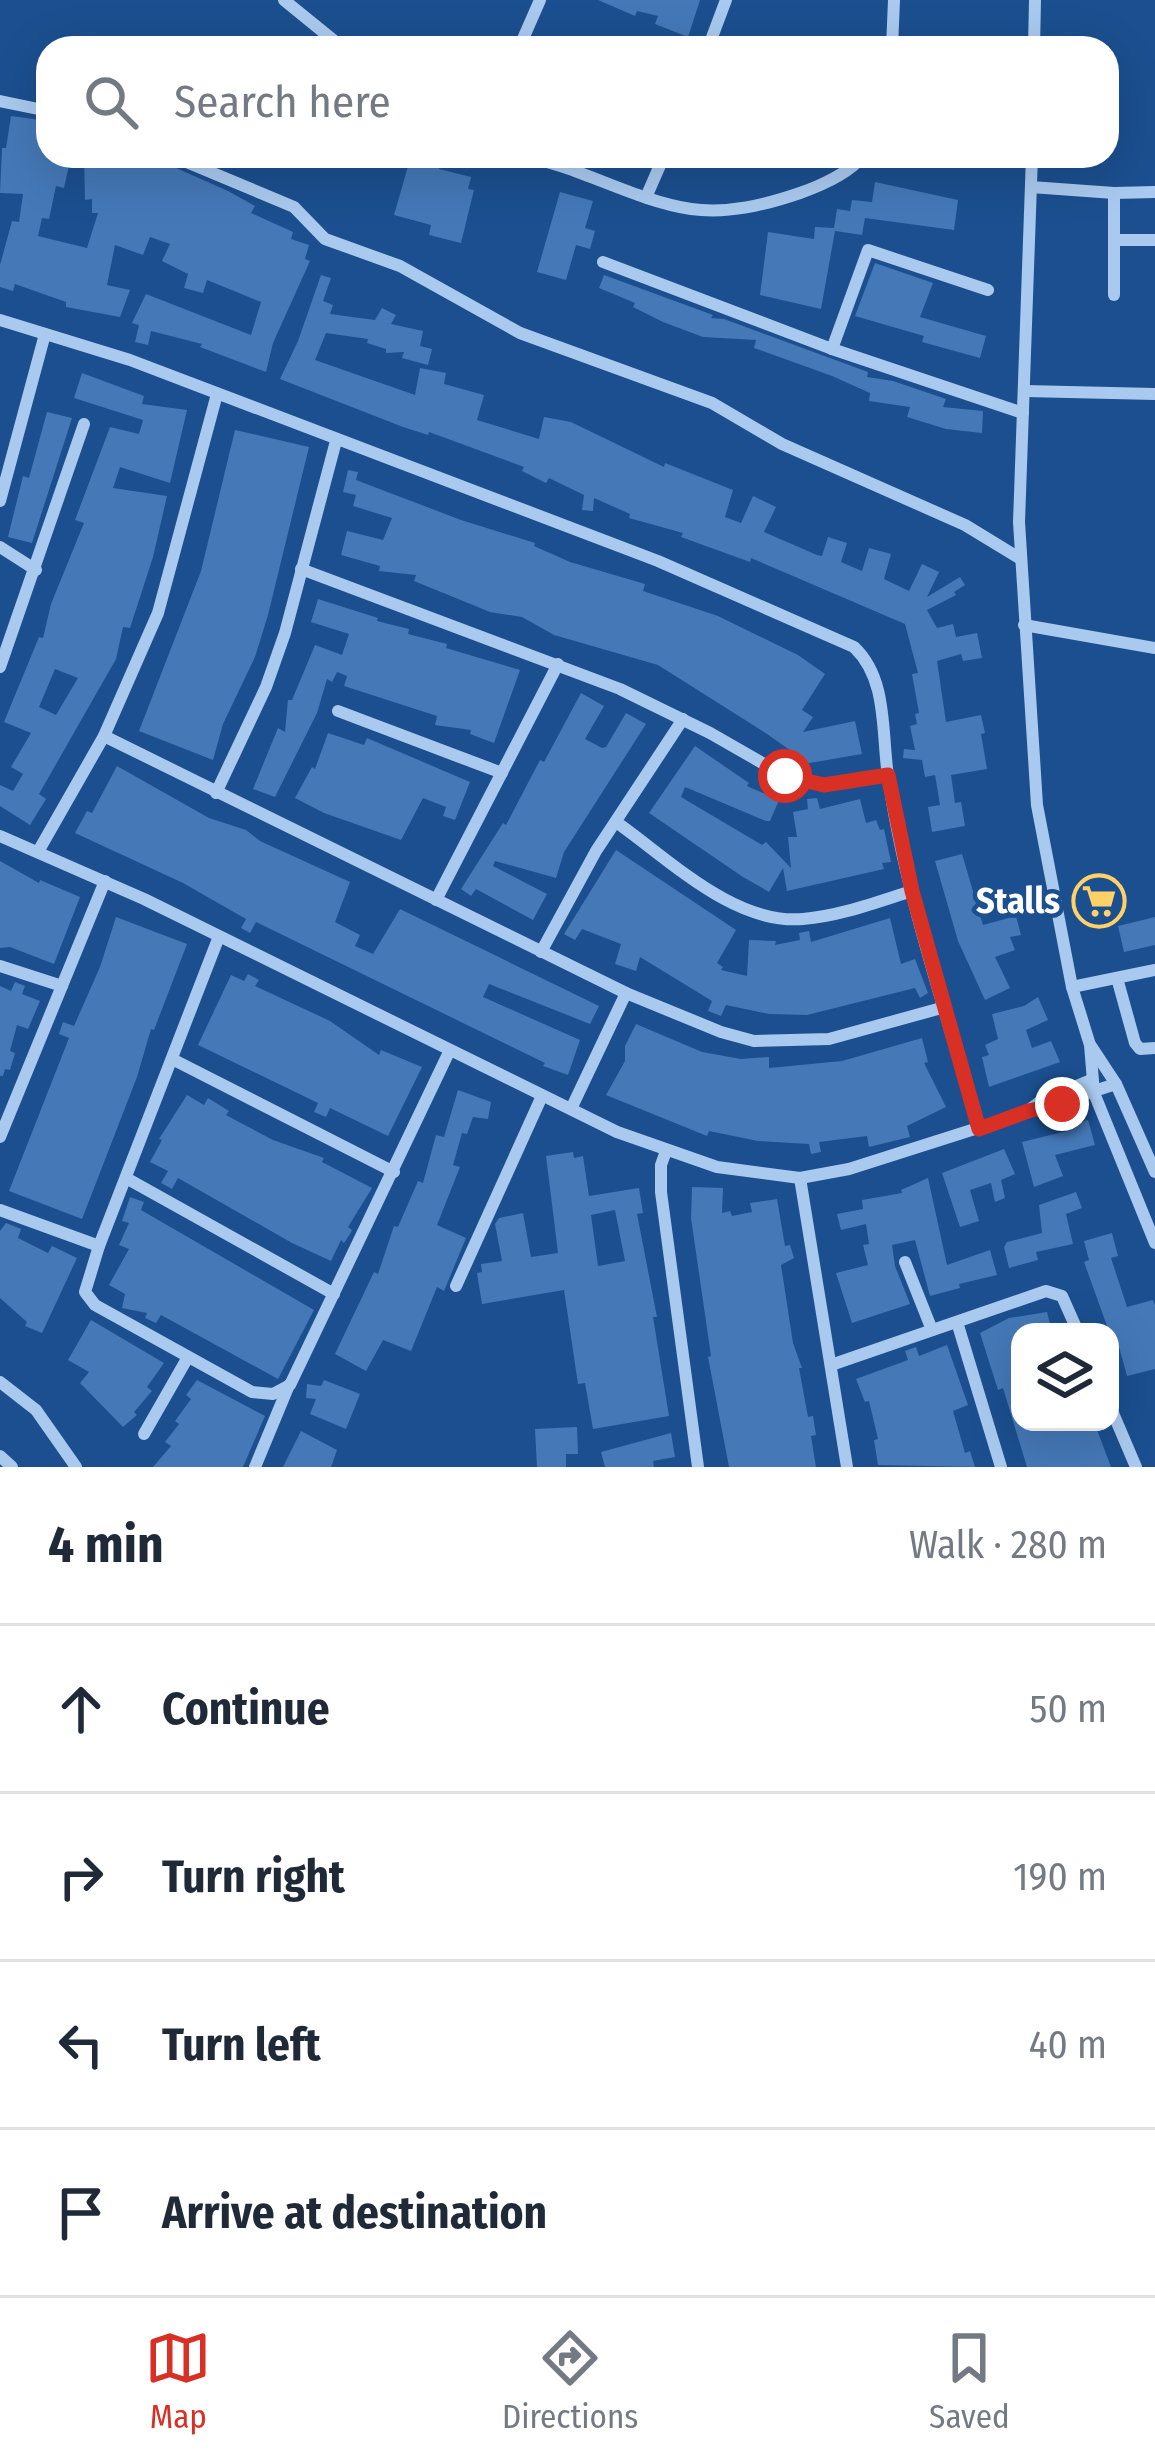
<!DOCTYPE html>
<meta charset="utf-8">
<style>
body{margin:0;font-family:"Fira Sans Condensed",sans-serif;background:#f2f2f3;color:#1f2937}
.controls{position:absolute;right:36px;bottom:36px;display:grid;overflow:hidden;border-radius:24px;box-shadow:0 12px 48px #0002}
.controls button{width:108px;height:108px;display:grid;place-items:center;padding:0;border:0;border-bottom:3px solid #e0e1e3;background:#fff;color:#1f2937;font:60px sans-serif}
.stop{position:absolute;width:36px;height:36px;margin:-27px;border:9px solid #d93025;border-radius:50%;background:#fff}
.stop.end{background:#d93025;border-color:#fff;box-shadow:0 3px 12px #0008}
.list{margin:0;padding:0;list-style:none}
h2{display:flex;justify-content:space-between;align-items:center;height:156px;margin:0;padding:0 48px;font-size:51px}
h2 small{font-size:39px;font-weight:400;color:#747a83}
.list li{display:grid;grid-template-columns:78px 1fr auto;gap:36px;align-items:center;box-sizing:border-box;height:168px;padding:0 48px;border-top:3px solid #e0e1e3}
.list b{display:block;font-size:45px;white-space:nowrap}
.list em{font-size:39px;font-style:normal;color:#747a83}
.icon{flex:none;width:66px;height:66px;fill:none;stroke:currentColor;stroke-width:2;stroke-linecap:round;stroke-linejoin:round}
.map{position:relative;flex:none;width:1155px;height:1467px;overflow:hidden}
.search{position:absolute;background:#fff;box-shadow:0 12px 48px #0002;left:36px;right:36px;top:36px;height:132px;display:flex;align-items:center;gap:30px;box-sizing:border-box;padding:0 42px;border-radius:36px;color:#747a83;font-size:45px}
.sheet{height:828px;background:#fff}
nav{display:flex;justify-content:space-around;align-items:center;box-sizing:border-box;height:168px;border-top:3px solid #e0e1e3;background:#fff;font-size:33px;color:#747a83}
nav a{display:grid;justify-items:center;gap:6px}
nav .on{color:#d93025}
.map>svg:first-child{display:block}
.building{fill:#4478b7;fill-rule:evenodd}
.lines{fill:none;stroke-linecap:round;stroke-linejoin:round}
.minor{stroke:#a9c9ee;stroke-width:12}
.route{stroke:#d93025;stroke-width:15}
.labels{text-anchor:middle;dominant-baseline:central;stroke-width:9;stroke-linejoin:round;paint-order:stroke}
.poi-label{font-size:36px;font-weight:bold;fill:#fff;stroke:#1b4f8f;text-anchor:end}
</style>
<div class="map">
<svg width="1155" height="1467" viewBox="0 0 1155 1467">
<rect width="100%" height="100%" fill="#1b4f8f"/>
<g class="building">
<path d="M598,0H700L688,37L655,24L658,16L637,11L635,16Z"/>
<path d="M11,116L48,121V156H71L64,188L56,186L49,219L42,218L38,236L87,248L98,213H92V199L85,200L84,156H149L228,191L255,206L251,213L293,232L291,239L309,245L305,259L310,261L273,343L266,372L200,347L202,344L151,331L148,345L135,342L139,325L132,323L146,294L251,335L261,302L207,280L203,293L184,288L188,274L162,261L170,244L150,237L143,255L115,245L107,285L130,290L120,317L66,307V302L15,284L13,291L0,287V265L12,221L19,222L23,194L0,193L2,148H6Z"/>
<path d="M411,156H443L439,169L471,177L468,189L474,190L461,243L429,235L431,225L394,215Z"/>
<path d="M875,182L958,200L954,230L865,218L862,235L835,231L821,309L760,295L768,232L814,239L815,227L834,228L837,209L850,211L852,200L872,202Z"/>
<path d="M560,192L593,201L585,228L595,231L590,249L576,245L566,280L537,272Z"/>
<path d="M875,263L933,283L920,317L986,336L980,358L922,342L924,336L855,316Z"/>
<path d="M321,275L331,278L323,301L333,305L330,314L375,320L382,308L396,315L391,324L423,331L420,346L432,349L428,365L402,358L404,352L386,353V349L367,343L368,339L326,333L315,360L415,395L420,368L446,373L444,384L484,395L477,420L539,439L544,417L571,422L664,467L665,463L733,490L725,517L741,523L753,496L776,507L764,532L817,555L822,556L828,537L847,543L841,562L862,571L869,548L891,554L884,579L909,591L922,564L939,572L927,597L960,577L965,585L954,592L956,595L927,610L937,628L953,624L956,637L977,633L982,658L963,661L961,654L937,661L946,722L981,715L985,733L981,734L987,769L951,775L955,803L961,802L965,826L932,832L928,807L940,805L935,775L925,777L922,760L903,758L904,749L915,750L910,726L917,724L915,714L919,713L912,674L918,673L905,624L751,558L750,562L681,537L683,533L629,518L630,514L594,498L593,511L582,510L584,495L549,478L546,483L522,471L524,467L429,432L428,435L403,427L280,379L298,341Z"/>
<path d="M604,275L713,315L711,318L724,319L868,372L867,377L893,381L946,399L943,407L983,411L982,433L946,429L907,417L910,407L869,401L870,393L832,376L754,348L756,340L703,337L663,322L633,307L635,303L599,288Z"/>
<path d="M82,373L144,396L142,404L187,410L170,483L120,467L113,488L167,496L153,557L130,628L123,627L116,659L39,794L46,799L30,825L0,806V785L13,791L23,774L11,767L31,733L4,722L39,637L43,638L51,604L84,523L75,520L110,427L139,434L143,420L74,398ZM55,669L78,678L56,715L39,707Z"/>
<path d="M47,412L72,418L32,543L8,537L23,476L29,478Z"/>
<path d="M235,430L309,447L268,615L255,657L223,724L213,760L139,731L201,571Z"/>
<path d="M348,470L358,472L356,480L461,520L535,543L534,546L570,562L645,584L643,591L718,616L798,655L825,674L802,710L813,717L803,732L855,721L862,754L798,765L797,755L767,734L658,665L554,635L522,617L490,612L414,581L416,575L379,571L380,566L341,555L347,531L383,540L392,518L353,506L356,495L343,492Z"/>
<path d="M318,599L378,618L377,621L409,629L408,634L447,644L446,648L520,670L494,743L470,734L471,730L435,725L437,716L344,686L347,676L337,672L332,682L327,679L317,713L275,797L253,789L278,728L285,732L288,700H292L315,645L342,655L349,634L311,622Z"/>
<path d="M581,693L604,706L585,739L602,748L606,747L626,713L646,724L564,852L556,878L495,861L493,866L547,894L533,920L476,889L471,896L461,889L503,823L506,825L540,760L544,762Z"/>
<path d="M328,733L364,745L367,738L470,782L455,820L443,816L446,807L423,798L401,840L324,813L295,798L312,767L315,769Z"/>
<path d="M695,746L749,783L747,786L779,800L770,821H766L685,787L681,797L762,845L766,842L791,868L788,837H797L793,812L808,809L807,799L817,798L820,809L860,799L866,823L876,820L880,830L884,829L891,862L882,863L884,869L787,891L783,868L769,892L743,877L649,813Z"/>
<path d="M117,766L209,818L246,830L260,841L350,882L335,922L360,935L355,946L373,954L400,909L599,1006L590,1024L489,984L483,997L580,1040L568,1075L543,1066L545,1063L256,922L250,933L241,928L246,919L183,883L75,833L87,811L92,813Z"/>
<path d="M616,850L736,930L717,963L723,967L721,970L747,976L749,940L776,941L775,945L800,940L799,933L809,931L811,942L890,918L901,964L915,959L928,993L920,998L915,988L807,1015L769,1014L726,1005L721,1016L708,1011L712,1001L640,957L636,971L615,964L621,944L582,929L575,940L564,934Z"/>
<path d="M962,854L983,925L1016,916L1021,935L1010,937L1015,950L995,957L1010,988L985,1000L958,941L935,861Z"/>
<path d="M0,861L39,883L40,880L80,897L54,964L10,947L0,948Z"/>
<path d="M116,917L187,944L154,1030L151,1029L137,1077L82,1219L9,1191L69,1038L59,1034L63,1022L74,1026L100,967Z"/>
<path d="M1155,917V945L1124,952L1118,926Z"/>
<path d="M248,974L259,980L255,986L330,1021L379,1055L381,1050L422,1067L388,1136L330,1108L326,1117L314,1112L318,1103L198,1045L231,975L244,981Z"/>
<path d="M15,982L25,986L22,994L40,1001L28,1029L17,1025L10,1051L15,1053L10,1070L5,1069L3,1076H0V986L11,991Z"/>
<path d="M1038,997L1048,1020L1026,1030L1032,1048L1051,1041L1060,1062L989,1087L982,1057L989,1055L985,1045L998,1039L992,1014L1024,1006Z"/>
<path d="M636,1024L702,1052L741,1059L769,1057V1068L842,1061L922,1038L928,1062L924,1063L946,1107L907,1126L910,1137L869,1147L867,1136L819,1142L821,1152L811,1154L809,1144L758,1141L709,1131L707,1136L606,1095L625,1061V1046Z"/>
<path d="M458,1090L491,1102L488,1119L473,1117L467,1134L462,1133L453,1165L460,1167L437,1225L466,1238L444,1291L437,1287L411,1351L383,1340L366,1371L335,1354L374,1272L378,1274L394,1226L398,1227L418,1181L423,1183L436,1135L444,1137Z"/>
<path d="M187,1095L204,1105L208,1098L229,1111L226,1115L273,1140L324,1158L322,1162L372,1188L348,1227L352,1230L350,1234L344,1243L341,1240L331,1261L292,1243L178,1178L172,1189L161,1183L168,1171L150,1162L162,1140L159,1139Z"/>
<path d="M1088,1120L1095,1145L1055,1155L1063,1176L1034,1187L1022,1142L1067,1131L1065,1126Z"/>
<path d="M1004,1149L1015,1174L1001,1180L1005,1198L995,1202L991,1183L970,1190L979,1221L960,1227L942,1173Z"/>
<path d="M573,1152L574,1158L583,1156L589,1196L639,1188L643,1213L637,1214L657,1317H653L669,1416L593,1429L585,1383L578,1384L564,1290L482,1304L477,1273L482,1272L481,1264L502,1261L495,1224L499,1218L523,1213L531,1257L558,1253L546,1156ZM615,1210L625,1261L598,1266L591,1215Z"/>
<path d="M928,1178L947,1265L990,1250L997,1275L959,1284L960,1288L930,1296L915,1240L892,1245L895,1266L910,1304L852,1323L836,1273L868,1265L863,1245L869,1244L866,1224L841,1230L837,1214L863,1209L862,1200L902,1193L901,1190Z"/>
<path d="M692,1187L723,1188L722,1213L730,1211L732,1216L752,1212L750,1203L777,1199L785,1246L790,1245L794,1258L781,1265L793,1343L802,1368H799L808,1417L813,1416L816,1435L811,1436L816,1467H729L708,1357L711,1356L691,1218Z"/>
<path d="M1076,1192L1082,1208L1066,1214L1073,1244L1036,1252L1038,1260L1009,1268L1004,1247L1007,1242L1042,1233L1039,1205Z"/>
<path d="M130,1197L144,1202L141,1210L314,1310L278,1379L161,1315L156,1323L145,1318L147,1313L122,1308L125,1294L109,1285L129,1249L119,1245L129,1223L122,1221Z"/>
<path d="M6,1223L21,1229L18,1238L48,1253L52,1246L77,1258L42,1333L25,1326L27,1322L0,1298V1231Z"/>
<path d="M1112,1233L1118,1256L1111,1258L1127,1307L1153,1300L1155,1305V1369L1127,1376L1116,1336L1111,1337L1084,1262L1089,1260L1084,1241Z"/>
<path d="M1047,1312L1052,1332H1020V1422H1094L1111,1467H1027L1003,1388L998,1390L980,1333L1009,1318Z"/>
<path d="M91,1320L164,1363L147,1387L152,1391L134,1412L137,1415L123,1427L80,1383L89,1372L68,1360Z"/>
<path d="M947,1345L968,1405L953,1411L965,1453L970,1451L975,1467L878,1465L874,1440L878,1439L869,1401L865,1402L856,1379L908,1360L905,1351L916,1347L919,1356Z"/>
<path d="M197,1380L265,1416L243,1467H153L171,1446L165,1442L179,1424L175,1421L191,1399L186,1395Z"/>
<path d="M324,1380L360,1394L346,1429L310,1414L316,1399L306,1398L307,1384L321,1386Z"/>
<path d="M577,1427L578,1454H566V1467H537L535,1429Z"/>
<path d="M301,1431L337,1450L331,1467H283Z"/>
<path d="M671,1433L675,1457L653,1461L654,1467H605L601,1452Z"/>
</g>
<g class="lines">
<g class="minor">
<path d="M284,0L343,48"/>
<path d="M519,48L540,0"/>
<path d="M708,48L726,0"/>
<path d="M892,48L894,0"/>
<path d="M1034,48L1035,0"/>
<path d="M0,101L48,111"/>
<path d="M172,156L294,207L325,239L400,266L520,333L712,403L782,444L965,525L1021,559"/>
<path d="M523,156C581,167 633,200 691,209C728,214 765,205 800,193C820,186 849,173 863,156"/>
<path d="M1032,156L1019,522L1037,805L1072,987L1090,1045L1094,1093L1155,1243"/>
<path d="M1031,187L1114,193L1155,192"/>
<path d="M647,195L664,156"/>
<path d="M1115,240H1155"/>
<path d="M603,262L832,349L1023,413"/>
<path d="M1114,295V193"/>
<path d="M0,320L130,360L658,561L854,647C886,677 882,726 887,768C903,890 946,1010 979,1129"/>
<path d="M832,349L868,250L988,290"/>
<path d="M1025,391L1155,394"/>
<path d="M0,501L45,334"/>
<path d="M0,547L36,570"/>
<path d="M301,569L620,689L710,733L785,776L824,785L888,775"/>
<path d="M1024,625L1155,648"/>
<path d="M0,667L84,424"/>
<path d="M338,711L502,773"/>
<path d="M104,736L626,993L721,1032L754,1041L829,1039L945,1007"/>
<path d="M216,793L266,687L285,633L336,441"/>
<path d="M616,822C669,859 734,925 803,919C840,916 877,902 912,891"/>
<path d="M0,836L144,899L617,1132L717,1167L800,1178L849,1169L1116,1084"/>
<path d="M39,850L104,736L158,613L217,394"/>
<path d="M436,900L558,664"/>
<path d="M218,939L99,1246L85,1292L95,1305L252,1392L273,1394L290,1385L449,1052"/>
<path d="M541,952L596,851L683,719"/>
<path d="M0,966L62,986"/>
<path d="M1117,978L1135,1043L1140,1049L1155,1048"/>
<path d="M1072,987L1155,970"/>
<path d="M1091,1046L1116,1084L1155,1172"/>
<path d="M172,1059L394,1172"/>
<path d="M571,1109L626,993"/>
<path d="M1029,1110L1042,1100L1091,1080"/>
<path d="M0,1137L105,881"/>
<path d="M666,1151L661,1165V1192L698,1467"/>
<path d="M126,1178L334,1294"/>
<path d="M800,1178L847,1467"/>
<path d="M0,1210L99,1246"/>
<path d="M905,1262L932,1330"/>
<path d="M456,1286L542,1096"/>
<path d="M957,1322L1001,1467"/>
<path d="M831,1365L1046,1291L1062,1296L1078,1332"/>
<path d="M0,1382L36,1410L76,1467"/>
<path d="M1110,1406L1136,1467"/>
<path d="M144,1434L188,1357"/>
<path d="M0,1456L12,1467"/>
<path d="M255,1467L289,1385"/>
</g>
</g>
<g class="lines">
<path class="route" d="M785,776L824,785L888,775L912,891L979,1129L1028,1111L1062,1104"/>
</g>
<defs>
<g id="supermarket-ring" transform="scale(2.7)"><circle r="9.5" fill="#1b4f8f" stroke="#ffd166" stroke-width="1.5"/><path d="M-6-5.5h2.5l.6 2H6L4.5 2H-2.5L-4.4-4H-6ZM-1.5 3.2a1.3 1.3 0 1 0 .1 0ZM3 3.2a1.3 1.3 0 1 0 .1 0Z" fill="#ffd166"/></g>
</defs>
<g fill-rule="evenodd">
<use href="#supermarket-ring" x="1099" y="901"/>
</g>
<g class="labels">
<g class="poi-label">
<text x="1060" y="901">Stalls</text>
</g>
</g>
</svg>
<div class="controls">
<button><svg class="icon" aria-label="layers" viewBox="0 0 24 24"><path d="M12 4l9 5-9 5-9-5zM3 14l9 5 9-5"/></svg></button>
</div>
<div class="stop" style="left:785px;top:776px"></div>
<div class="stop end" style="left:1062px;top:1104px"></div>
<div class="search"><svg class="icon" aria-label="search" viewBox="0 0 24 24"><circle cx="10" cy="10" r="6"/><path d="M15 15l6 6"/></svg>Search here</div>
</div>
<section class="sheet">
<h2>4 min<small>Walk · 280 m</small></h2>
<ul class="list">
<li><svg class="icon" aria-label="ahead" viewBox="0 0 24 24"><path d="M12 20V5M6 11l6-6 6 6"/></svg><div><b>Continue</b></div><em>50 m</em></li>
<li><svg class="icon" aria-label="right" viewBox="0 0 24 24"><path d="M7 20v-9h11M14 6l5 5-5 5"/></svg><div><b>Turn right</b></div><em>190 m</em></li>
<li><svg class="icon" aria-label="left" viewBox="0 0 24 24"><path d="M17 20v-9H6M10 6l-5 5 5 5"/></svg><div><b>Turn left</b></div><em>40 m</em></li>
<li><svg class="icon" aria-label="arrive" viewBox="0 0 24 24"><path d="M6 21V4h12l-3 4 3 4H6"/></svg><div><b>Arrive at destination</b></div></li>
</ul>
</section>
<nav>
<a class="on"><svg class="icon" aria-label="map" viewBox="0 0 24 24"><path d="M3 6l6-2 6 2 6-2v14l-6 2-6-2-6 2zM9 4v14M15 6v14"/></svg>Map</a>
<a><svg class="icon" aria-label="directions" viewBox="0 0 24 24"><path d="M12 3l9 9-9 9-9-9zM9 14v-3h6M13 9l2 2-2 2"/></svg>Directions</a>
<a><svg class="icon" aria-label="saved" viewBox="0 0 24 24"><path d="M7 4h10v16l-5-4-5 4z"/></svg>Saved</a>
</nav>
